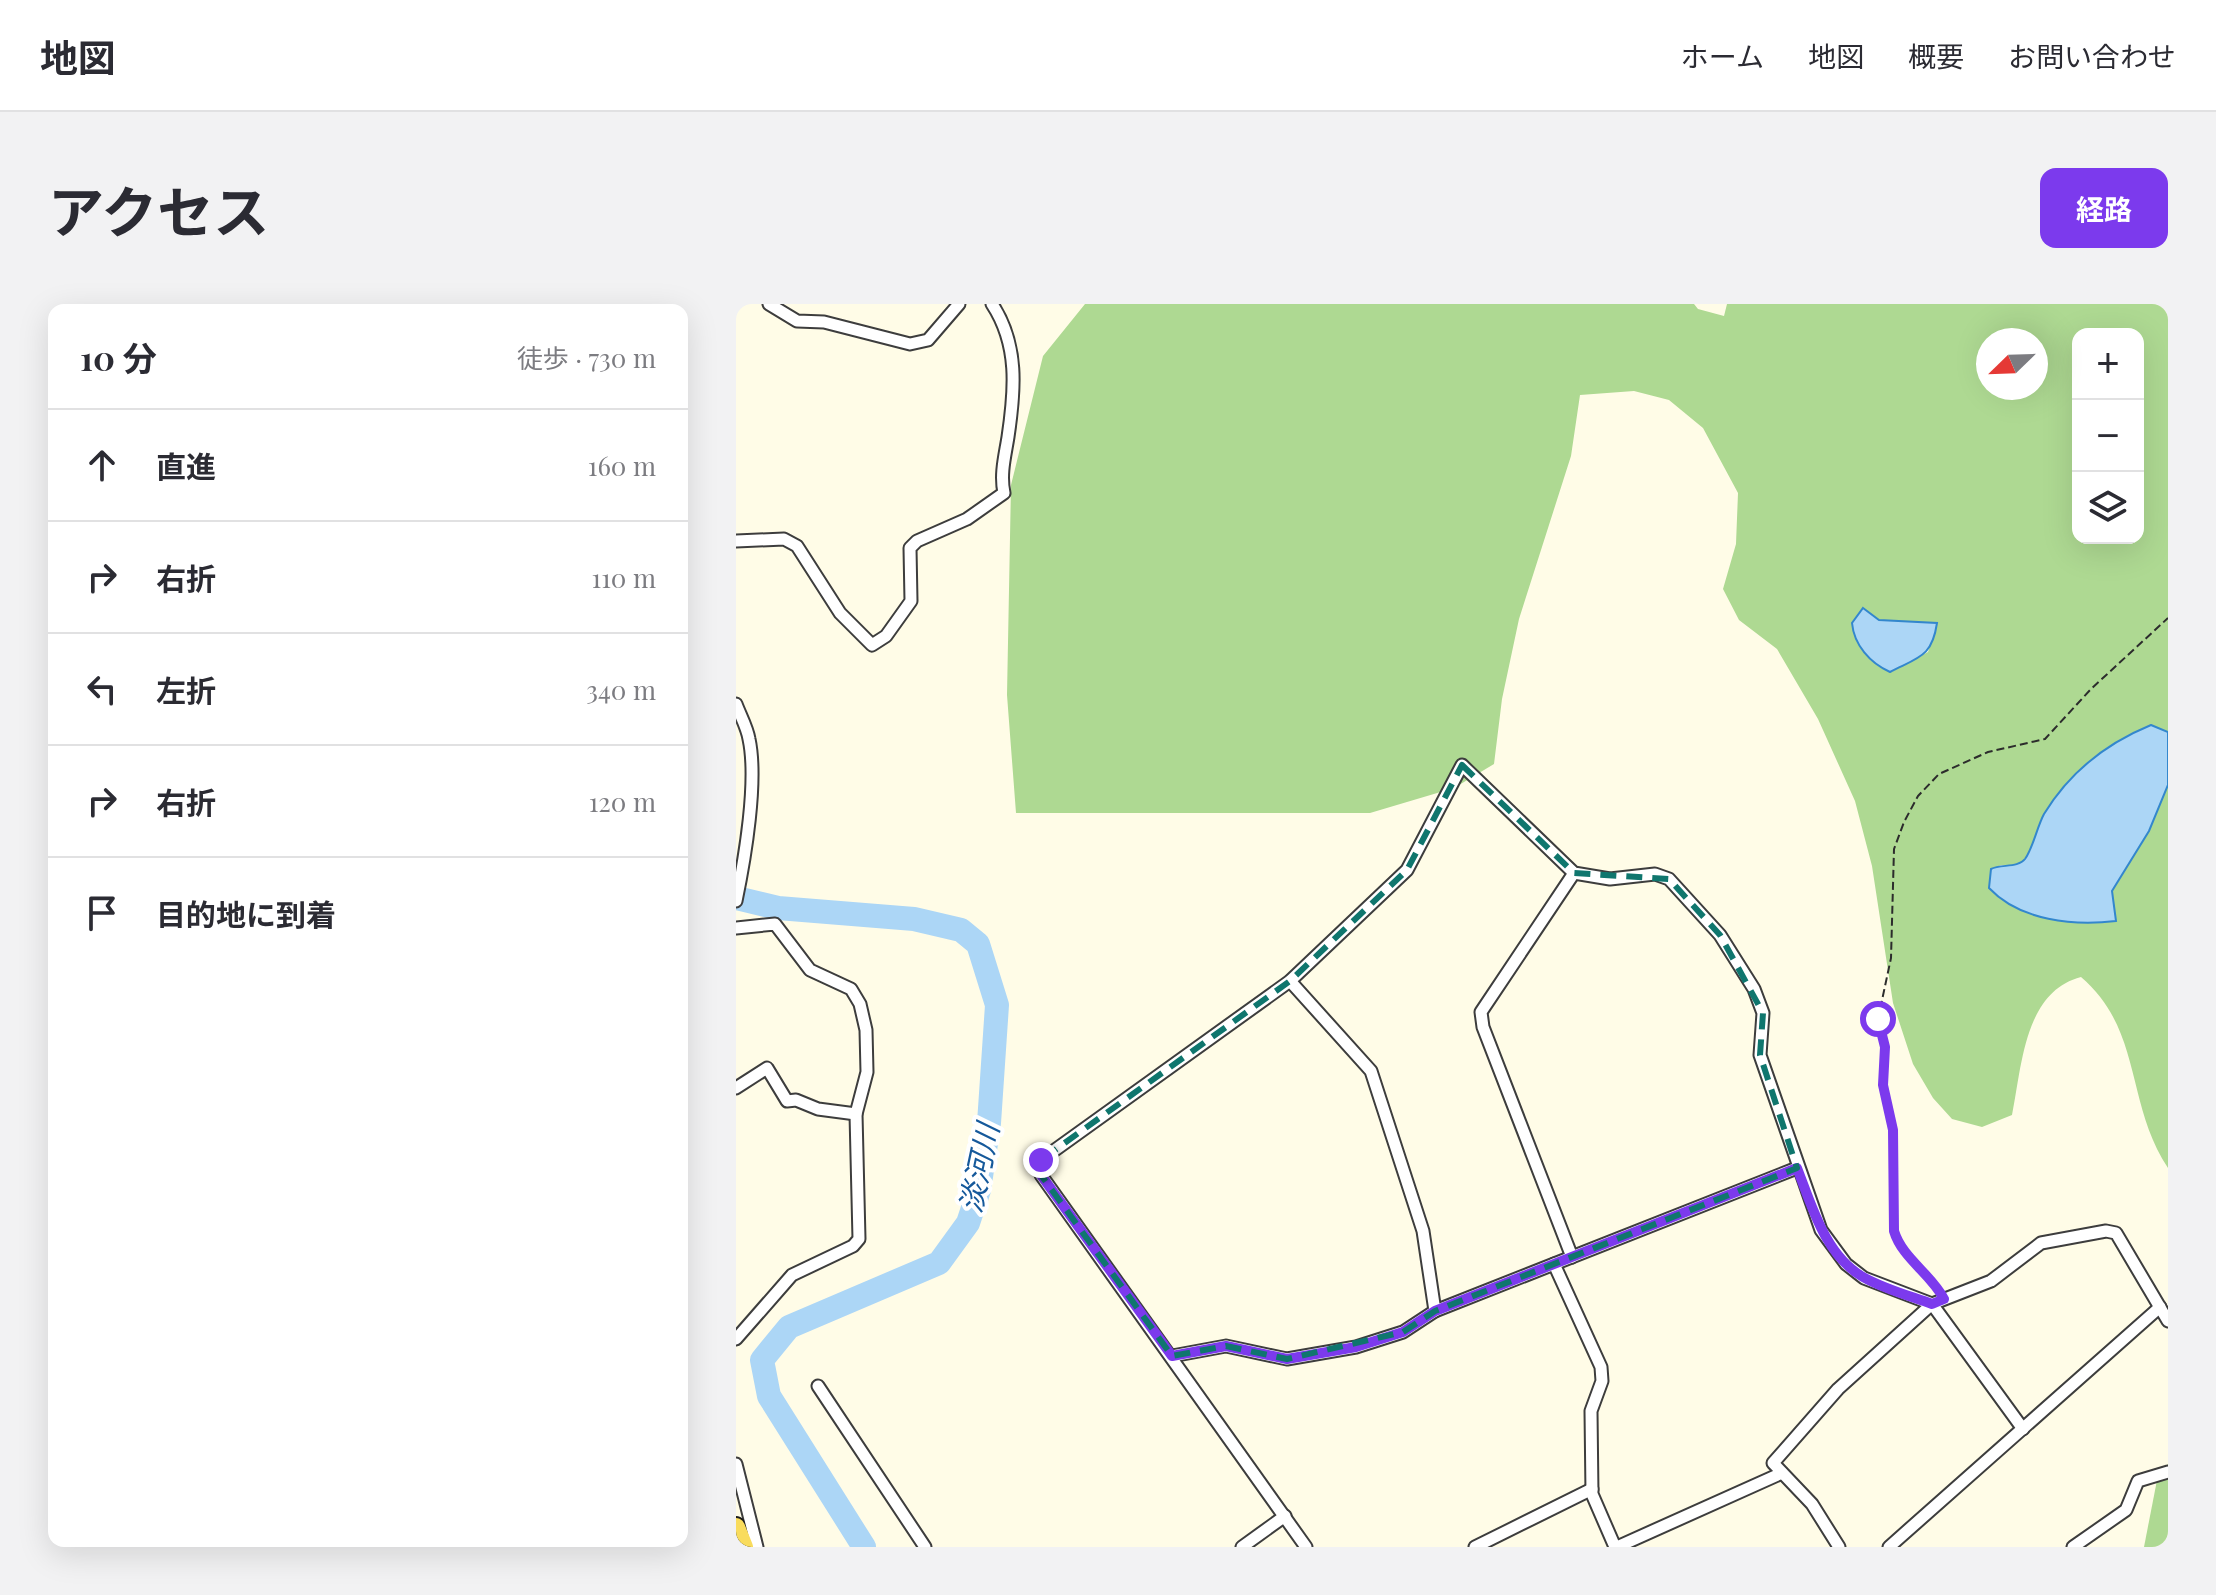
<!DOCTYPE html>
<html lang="ja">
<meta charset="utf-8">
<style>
body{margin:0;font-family:"Playfair Display","Noto Sans JP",serif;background:#f2f2f3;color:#2b2b33}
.controls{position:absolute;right:24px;top:24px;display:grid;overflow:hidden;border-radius:16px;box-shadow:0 8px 32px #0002}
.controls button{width:72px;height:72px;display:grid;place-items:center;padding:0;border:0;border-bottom:2px solid #e1e1e2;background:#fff;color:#2b2b33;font:40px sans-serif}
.compass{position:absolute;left:1240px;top:24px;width:72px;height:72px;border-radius:50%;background:#fff;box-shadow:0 8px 32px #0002;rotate:247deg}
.stop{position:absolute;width:24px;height:24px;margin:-18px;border:6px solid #7c3aed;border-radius:50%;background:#fff}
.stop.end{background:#7c3aed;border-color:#fff;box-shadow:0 2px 8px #0008}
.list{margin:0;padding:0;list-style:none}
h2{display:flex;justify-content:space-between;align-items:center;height:104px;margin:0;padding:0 32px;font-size:34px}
h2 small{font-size:26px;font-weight:400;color:#7c7c81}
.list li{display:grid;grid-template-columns:52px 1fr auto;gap:24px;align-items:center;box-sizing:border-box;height:112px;padding:0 32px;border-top:2px solid #e1e1e2}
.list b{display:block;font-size:30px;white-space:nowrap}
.list em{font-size:26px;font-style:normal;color:#7c7c81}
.icon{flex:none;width:44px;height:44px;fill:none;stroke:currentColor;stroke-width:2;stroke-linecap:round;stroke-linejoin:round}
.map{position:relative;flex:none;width:1432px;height:1243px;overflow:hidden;border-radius:16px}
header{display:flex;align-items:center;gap:48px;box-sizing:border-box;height:112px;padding:0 40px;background:#fff;border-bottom:2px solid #e1e1e2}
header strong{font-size:38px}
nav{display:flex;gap:44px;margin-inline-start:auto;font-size:28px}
.intro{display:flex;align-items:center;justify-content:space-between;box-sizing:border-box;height:192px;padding:0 48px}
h1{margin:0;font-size:56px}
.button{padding:20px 36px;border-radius:16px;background:#7c3aed;color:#fff;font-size:28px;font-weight:700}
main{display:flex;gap:48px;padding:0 48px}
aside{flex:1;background:#fff;border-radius:16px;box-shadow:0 8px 32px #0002}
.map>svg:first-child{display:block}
.forest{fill:#aed992;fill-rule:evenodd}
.water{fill:#acd6f6;stroke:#3387cd;stroke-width:2}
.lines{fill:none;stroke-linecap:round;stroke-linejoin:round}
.river{stroke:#acd6f6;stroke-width:24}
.minor-casing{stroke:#3d3d3d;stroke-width:15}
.primary-casing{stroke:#1b1b1b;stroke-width:22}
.path{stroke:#2c2c2c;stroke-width:2;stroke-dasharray:8 4;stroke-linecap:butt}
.minor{stroke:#fff;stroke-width:11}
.primary{stroke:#f9dc5d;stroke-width:18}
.route{stroke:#7c3aed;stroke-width:10}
.marked{fill:none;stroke:#0f766e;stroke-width:6;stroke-dasharray:16 10;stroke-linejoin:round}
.labels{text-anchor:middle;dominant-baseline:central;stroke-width:8;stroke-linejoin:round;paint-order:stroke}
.water-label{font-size:30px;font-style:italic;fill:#15599b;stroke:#fff}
</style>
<header>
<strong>地図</strong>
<nav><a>ホーム</a><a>地図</a><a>概要</a><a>お問い合わせ</a></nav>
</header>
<div class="intro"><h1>アクセス</h1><a class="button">経路</a></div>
<main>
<aside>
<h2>10 分<small>徒歩 · 730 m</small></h2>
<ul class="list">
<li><svg class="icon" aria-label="ahead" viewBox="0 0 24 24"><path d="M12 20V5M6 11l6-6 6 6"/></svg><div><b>直進</b></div><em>160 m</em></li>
<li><svg class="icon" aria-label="right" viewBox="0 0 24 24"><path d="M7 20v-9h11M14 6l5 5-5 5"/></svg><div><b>右折</b></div><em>110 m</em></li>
<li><svg class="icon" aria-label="left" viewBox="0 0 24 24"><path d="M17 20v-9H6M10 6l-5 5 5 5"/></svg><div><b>左折</b></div><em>340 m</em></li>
<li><svg class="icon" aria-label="right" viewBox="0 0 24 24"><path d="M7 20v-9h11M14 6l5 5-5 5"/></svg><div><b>右折</b></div><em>120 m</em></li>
<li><svg class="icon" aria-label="arrive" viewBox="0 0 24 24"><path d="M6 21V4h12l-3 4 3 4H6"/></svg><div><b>目的地に到着</b></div></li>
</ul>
</aside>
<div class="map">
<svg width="1432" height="1243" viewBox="0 0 1432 1243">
<rect width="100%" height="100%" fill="#fffce7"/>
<g class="forest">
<path d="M349,0H958L962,5L988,12L991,0H1432V428L1415,421C1370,440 1332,470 1307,512C1300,525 1296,548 1287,557C1281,563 1271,561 1263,561L1379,617L1376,587L1413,527L1432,481V864C1389,799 1407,726 1345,673C1288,688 1286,762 1276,811L1246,823L1216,815L1197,794L1177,760L1157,699L1136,562L1119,497L1082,415L1041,345L1003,316L987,285L1000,240L1002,189L967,124L933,96L898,87L844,91L835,152L783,315L766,395L758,460L718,484L634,509H280L271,391L275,181L307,52ZM1342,30H1402V234H1342ZM1252,36H1300V84H1252ZM1143,316L1201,319L1192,348L1155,368L1145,364Z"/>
<path d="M1432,1160V1243H1408L1422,1171Z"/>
</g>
<g class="water">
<path d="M1127,304L1143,316L1201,319C1196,353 1183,353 1154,368C1134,359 1118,341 1116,319Z"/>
<path d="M1415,421L1432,428V481L1413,527L1376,587L1380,617C1338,622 1284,617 1253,584L1255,565C1265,560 1282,564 1289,555C1297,544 1301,523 1308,510C1333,469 1371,439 1415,421Z"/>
</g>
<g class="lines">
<path class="river" d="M0,594L42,604L178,615L225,626L242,640L261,701L253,819L243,886L232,919L203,959L53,1023L26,1056L33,1092L128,1243"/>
<g class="minor-casing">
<g id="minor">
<path d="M33,0L61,17L88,18L174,40L192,36L223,0"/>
<path d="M0,237L48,235L61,242L104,309L136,341L150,332L175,297L174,244L181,237L231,215L268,189C264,170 269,152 272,133C279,86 283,41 256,0"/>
<path d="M0,400C4,411 11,423 13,435C22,477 9,554 0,597"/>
<path d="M0,624L39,620L74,666L115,685L124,700L130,726L131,768L120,810L123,935L117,942L56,971L0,1035"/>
<path d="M554,677L635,767L687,927L699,1007"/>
<path d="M0,784L31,764L51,797L60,796L82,805L120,810"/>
<path d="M836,953L747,723L745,708L838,569"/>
<path d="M818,960L865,1063L866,1077L855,1107L856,1190L879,1243"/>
<path d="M436,1052L490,1042L551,1055L620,1043L667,1028L699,1007L1061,864"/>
<path d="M82,1082L189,1243"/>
<path d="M0,1160L21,1243"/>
<path d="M506,1243L549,1212"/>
<path d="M570,1243L305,871V856L554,677L671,566L726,461L838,569L874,575L919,570L933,575L984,631L1018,685L1027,709L1024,751L1085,926L1110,960L1128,974L1196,1000L1287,1125"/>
<path d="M739,1243L856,1185"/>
<path d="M881,1243L1046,1169"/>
<path d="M1103,1243L1076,1200L1037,1159L1102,1085L1196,1000L1255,977L1305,939L1370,927L1380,929L1432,1017"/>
<path d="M1153,1243L1424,1003"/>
<path d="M1337,1243L1390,1206L1402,1177L1432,1168"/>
</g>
</g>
<g class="primary-casing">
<path id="primary" d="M0,1223L8,1243"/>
</g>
<path class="path" d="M1203,986L1162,941L1158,927L1157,826L1147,781L1149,743L1142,715L1155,654L1158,545L1168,518L1182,492L1203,470L1252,448L1309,435L1355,385L1432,314"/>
<use href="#minor" class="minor"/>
<use href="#primary" class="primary"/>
</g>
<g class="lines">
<path class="route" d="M305,856V871L436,1052L490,1042L551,1055L620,1043L667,1028L699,1007L1061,864C1076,902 1089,951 1127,973C1148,985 1174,992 1196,1000L1208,995C1195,970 1166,954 1158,927L1157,826L1147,781L1149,743L1142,715"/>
</g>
<path class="marked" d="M726,461L838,569L933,575L984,631L1027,709L1024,751L1061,864L699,1007L667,1028L551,1055L490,1042L436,1052L305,871V856L554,677L671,566Z"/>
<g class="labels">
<g class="water-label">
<text transform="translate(242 864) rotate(-78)">淡河川</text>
</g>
</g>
</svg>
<div class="controls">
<button>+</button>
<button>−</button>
<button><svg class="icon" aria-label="layers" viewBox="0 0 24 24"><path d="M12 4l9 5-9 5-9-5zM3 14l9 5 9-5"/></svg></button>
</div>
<svg class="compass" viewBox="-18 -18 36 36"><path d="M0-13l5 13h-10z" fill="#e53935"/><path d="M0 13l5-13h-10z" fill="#7c7c81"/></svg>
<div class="stop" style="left:1142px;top:715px"></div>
<div class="stop end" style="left:305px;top:856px"></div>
</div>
</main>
